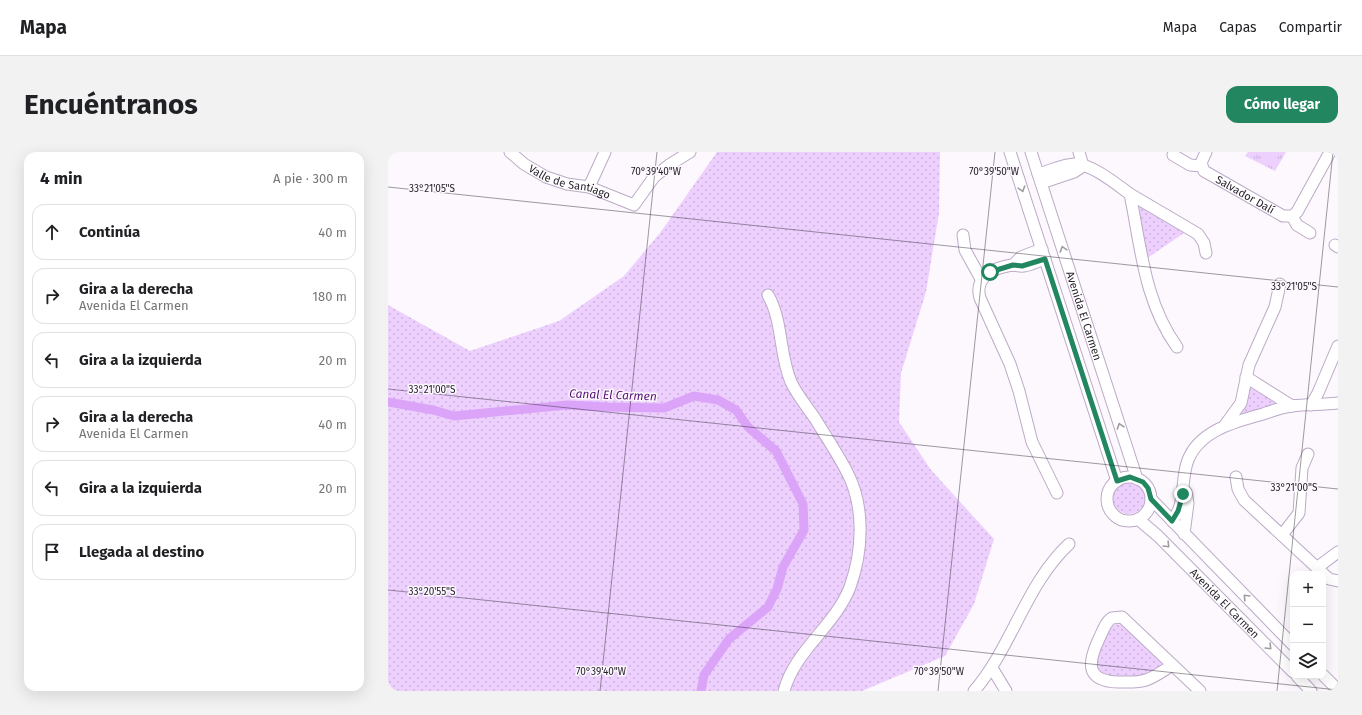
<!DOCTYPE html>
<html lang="es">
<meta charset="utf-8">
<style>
body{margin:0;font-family:"Fira Sans",sans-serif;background:#f2f2f2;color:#202124}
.controls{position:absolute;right:12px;bottom:12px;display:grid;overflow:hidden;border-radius:8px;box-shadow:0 4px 16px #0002}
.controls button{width:36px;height:36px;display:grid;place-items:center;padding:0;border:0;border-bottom:1px solid #e0e0e0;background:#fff;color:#202124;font:20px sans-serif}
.stop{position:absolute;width:12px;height:12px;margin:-9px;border:3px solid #228761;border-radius:50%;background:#fff}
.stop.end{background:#228761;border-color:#fff;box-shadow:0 1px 4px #0008}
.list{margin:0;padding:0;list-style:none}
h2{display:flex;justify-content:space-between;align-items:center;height:52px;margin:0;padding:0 16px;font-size:17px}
h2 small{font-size:13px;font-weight:400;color:#757577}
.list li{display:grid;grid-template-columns:26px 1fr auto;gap:12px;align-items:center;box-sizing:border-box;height:56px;margin:0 8px 8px;padding:0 8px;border:1px solid #e0e0e0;border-radius:12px}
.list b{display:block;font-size:15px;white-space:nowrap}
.list p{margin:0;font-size:13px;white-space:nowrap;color:#757577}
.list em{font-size:13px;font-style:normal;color:#757577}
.icon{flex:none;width:22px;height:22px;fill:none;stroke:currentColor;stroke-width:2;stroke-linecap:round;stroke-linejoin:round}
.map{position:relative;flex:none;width:950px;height:539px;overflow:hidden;border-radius:12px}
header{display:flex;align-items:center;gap:24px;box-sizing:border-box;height:56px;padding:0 20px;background:#fff;border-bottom:1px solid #e0e0e0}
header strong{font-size:19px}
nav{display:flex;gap:22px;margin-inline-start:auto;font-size:14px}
.intro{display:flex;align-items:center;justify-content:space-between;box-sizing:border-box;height:96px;padding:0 24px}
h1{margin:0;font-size:28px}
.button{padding:10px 18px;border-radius:12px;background:#228761;color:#fff;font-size:14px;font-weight:700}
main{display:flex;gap:24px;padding:0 24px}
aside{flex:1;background:#fff;border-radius:12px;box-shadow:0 4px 16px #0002}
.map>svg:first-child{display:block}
.grass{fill:url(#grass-dots)}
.park{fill:url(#park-tufts)}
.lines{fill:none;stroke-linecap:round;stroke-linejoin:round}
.canal{stroke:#dba4f8;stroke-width:9}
.minor-casing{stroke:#bcaac7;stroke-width:13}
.minor{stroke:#fff;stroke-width:11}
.oneway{stroke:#9f9ca1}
.route{stroke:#228761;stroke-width:5}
.ticks{fill:none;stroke:#2a232e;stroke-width:1;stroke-opacity:0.45}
.labels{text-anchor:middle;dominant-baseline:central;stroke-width:3;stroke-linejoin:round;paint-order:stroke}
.street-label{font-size:11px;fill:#2a232e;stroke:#fcf8fe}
.water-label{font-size:12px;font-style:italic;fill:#571074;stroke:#fcf8fe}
.ticks-label{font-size:10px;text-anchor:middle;fill:#2a232e;stroke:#fcf8fe;stroke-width:3;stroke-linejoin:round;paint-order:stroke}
</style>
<header>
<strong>Mapa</strong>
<nav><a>Mapa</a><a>Capas</a><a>Compartir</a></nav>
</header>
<div class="intro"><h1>Encuéntranos</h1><a class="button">Cómo llegar</a></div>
<main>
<aside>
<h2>4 min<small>A pie · 300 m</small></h2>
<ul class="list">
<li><svg class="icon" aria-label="ahead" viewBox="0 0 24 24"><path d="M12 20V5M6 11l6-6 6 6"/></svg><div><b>Continúa</b></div><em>40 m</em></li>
<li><svg class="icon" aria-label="right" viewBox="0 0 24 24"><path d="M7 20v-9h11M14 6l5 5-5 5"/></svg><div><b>Gira a la derecha</b><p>Avenida El Carmen</p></div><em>180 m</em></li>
<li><svg class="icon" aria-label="left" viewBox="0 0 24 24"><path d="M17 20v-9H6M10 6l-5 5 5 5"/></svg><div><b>Gira a la izquierda</b></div><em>20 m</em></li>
<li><svg class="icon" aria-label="right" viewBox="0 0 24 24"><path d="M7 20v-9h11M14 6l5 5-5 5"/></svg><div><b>Gira a la derecha</b><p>Avenida El Carmen</p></div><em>40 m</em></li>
<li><svg class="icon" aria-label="left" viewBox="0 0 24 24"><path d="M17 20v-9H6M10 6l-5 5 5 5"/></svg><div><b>Gira a la izquierda</b></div><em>20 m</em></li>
<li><svg class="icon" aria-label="arrive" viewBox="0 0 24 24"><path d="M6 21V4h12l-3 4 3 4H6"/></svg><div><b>Llegada al destino</b></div></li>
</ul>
</aside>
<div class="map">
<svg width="950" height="539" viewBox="0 0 950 539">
<defs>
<pattern id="grass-dots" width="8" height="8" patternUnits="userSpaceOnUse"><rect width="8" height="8" fill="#edd0fe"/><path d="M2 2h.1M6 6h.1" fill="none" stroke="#cbb2da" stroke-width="1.8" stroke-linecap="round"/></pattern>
<pattern id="park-tufts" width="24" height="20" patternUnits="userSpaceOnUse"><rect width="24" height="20" fill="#edd0fe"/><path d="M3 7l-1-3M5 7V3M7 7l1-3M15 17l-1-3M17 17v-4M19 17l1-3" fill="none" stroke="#cbb2da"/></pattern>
</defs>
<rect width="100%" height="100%" fill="#fcf8fe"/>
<g class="grass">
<path d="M329,0H552L551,61L538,140L513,221L511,270L543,318L606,387L586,452L557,504L474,539H0V153L82,199L171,169L236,124L272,81Z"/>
<path d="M752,54L796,81L758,107L750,56Z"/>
<path d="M865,233L895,252L855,263L854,260L860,247L862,236Z"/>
<circle cx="741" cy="346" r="16"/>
<path d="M728,472L735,473L773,509V514C770,516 766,519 763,521C751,526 724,527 713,520C710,517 709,515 709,511C709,503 720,475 728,472Z"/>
</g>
<path class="park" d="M860,0H898L887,19L857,4Z"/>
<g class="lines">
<path class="canal" d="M0,250L45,258L66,264L179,253L220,255L276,256L306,244L330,248L348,258L360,275L388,299L415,352L416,378L395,415L389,437L380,455L341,487L316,523L313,539"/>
<g class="minor-casing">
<g id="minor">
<path id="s1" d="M122,0L136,12L158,25L179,32L201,35L246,53L266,25L281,13L302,0"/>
<path d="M622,0L729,329"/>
<path id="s2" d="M643,0L749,327"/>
<path d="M691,0L695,14"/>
<path id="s3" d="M818,0L813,11L816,19L895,64H904L909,60L942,0"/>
<path d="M785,3L802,13L813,14"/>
<path d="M650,22C662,19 675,12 687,12C704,12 728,32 742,42C753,95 756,149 789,195"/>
<path d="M653,31L686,20L695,14"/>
<path d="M201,35L217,0"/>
<path d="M742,42L810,82L816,91L818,101"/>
<path d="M904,64L909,73L922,81"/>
<path d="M575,83L577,98L593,127"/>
<path d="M947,93L950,95"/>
<path d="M657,107C650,109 643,113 636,114C632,115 628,113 624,113C605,116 586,125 592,146L622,212L631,239L644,290L669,341"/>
<path d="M625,113L633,105L654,97"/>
<path d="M380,143C395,169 391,202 403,230C409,243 420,256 428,268C438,285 450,302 459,320C477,354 475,399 462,435C447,474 407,498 396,539"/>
<path d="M858,225L904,254"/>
<path d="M923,253L930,241L950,194"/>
<path d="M837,273L853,251L861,213L887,155L892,132"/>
<path d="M848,325L850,337L856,348L941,427L950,429"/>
<circle cx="741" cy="347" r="22"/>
<path d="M763,347L905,493"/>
<path id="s4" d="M750,367L770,384L905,520"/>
<path d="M784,369C799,351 792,328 800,308C812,278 847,270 875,262C884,259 894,255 904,254C919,252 935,253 950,251"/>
<path d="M796,382L800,351L798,340"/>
<path d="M894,383L911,361L914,316L920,302"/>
<path d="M930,415L950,400"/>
<path d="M785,513C776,518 767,525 758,528C749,531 739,530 730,530C699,529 699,513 710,489C714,481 717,470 724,466L734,465L812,539"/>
<path d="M604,516L618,539"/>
<path d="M935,523L950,538"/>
<path d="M909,524L923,539"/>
<path d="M586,539C624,495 638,432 681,392"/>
</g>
</g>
<use href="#minor" class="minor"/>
</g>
<defs><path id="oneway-chevron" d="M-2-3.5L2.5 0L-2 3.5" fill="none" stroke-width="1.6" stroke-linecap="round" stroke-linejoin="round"/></defs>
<g class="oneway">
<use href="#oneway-chevron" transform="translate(634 37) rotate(72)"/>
<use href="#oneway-chevron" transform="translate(675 97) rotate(-108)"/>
<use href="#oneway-chevron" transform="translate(732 274) rotate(-108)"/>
<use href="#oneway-chevron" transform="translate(779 393) rotate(45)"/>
<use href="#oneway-chevron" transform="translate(858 445) rotate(-134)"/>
<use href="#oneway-chevron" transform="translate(881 495) rotate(45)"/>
</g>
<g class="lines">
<path class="route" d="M602,120L625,113L634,114L657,107L729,329L742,325L755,330L760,336L763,347L784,369L790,359L795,342"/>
</g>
<path class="ticks" d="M0,35L950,135M0,237L950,337M0,438L950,538M212,539L269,0M550,539L607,0M889,539L945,0"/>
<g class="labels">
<g class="street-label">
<text stroke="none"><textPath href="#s1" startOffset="68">Valle de Santiago</textPath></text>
<text stroke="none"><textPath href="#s3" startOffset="68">Salvador Dalí</textPath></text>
<text stroke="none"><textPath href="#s2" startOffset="172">Avenida El Carmen</textPath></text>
<text stroke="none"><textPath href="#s4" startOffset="121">Avenida El Carmen</textPath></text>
</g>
<g class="water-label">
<text transform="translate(225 243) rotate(2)">Canal El Carmen</text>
</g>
</g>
<g class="ticks-label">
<text x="268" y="23">70°39'40"W</text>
<text x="606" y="23">70°39'50"W</text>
<text x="44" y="40">33°21'05"S</text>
<text x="906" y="138">33°21'05"S</text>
<text x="44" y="241">33°21'00"S</text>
<text x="906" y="339">33°21'00"S</text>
<text x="44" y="443">33°20'55"S</text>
<text x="213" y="523">70°39'40"W</text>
<text x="551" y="523">70°39'50"W</text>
</g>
</svg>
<div class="controls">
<button>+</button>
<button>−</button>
<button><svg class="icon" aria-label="layers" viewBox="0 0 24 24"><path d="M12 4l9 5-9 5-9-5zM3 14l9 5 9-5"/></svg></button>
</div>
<div class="stop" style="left:602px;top:120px"></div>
<div class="stop end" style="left:795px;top:342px"></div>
</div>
</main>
